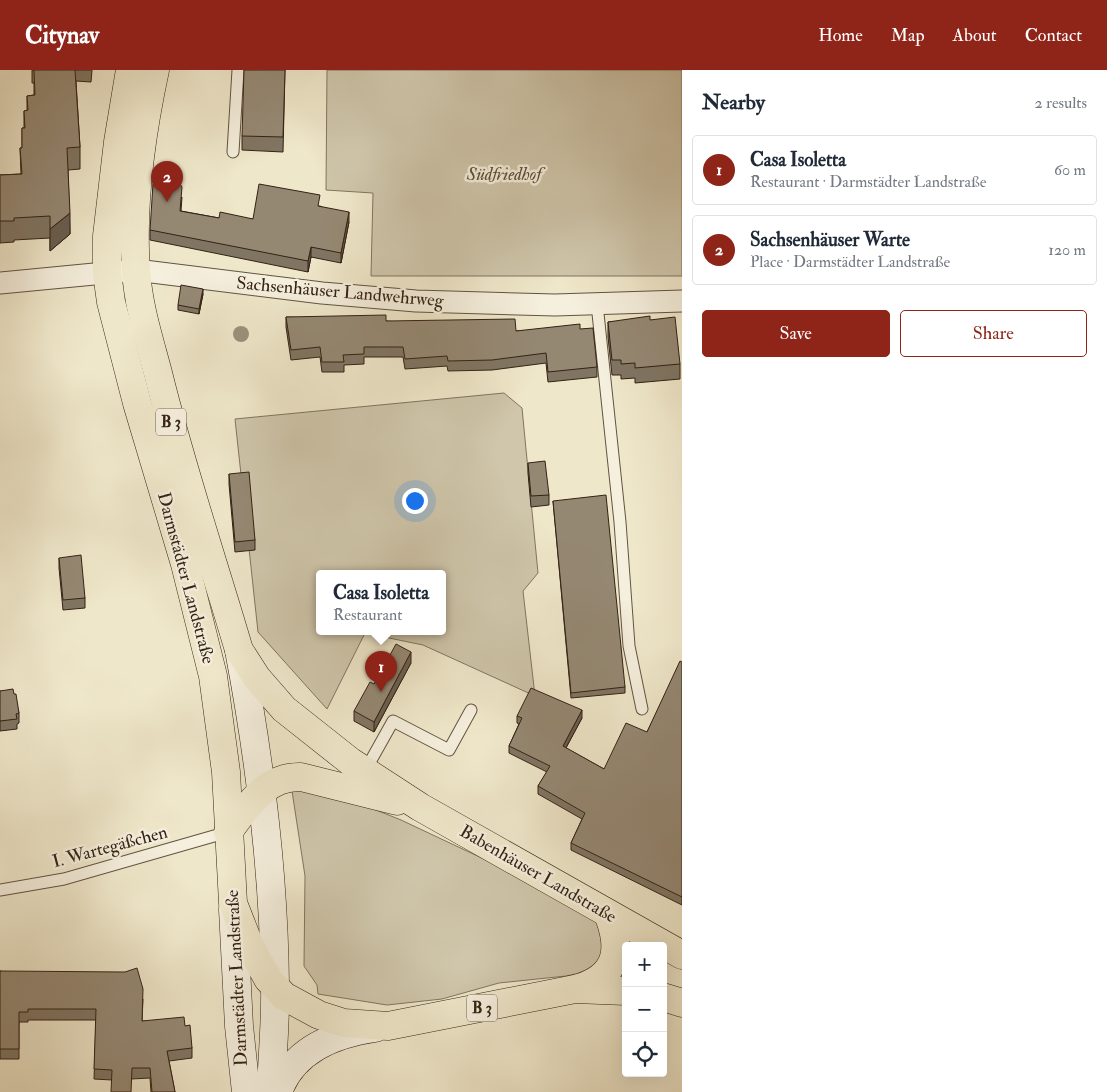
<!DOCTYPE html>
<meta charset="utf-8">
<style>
body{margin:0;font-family:"IM FELL Double Pica",serif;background:#f6f6f7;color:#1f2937}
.controls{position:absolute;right:15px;bottom:15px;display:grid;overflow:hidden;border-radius:5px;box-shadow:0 5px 20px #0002}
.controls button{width:45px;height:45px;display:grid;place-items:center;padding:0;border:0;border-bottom:1px solid #e0e1e3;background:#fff;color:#1f2937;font:25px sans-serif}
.you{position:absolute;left:414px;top:430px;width:18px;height:18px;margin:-12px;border:4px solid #fff;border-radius:50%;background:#1a73e8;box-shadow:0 0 0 8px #1a73e833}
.badge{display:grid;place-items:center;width:32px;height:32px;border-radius:50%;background:#8f2418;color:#fff;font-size:16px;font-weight:700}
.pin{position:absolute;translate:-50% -41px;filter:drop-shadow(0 1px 2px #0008)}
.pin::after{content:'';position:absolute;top:26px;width:18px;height:15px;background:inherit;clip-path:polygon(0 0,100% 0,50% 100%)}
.popup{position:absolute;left:316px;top:500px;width:130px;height:65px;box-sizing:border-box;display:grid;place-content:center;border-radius:5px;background:#fff;filter:drop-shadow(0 1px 4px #0005);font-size:16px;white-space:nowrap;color:#747a83}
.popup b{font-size:19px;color:#1f2937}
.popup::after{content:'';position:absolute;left:50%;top:100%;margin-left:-10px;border:10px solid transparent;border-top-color:#fff}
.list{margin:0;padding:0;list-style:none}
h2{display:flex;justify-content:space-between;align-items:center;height:65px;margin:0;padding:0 20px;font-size:21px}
h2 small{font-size:16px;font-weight:400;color:#747a83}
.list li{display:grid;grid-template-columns:32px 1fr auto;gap:15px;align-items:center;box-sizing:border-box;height:70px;margin:0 10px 10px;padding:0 10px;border:1px solid #e0e1e3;border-radius:5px}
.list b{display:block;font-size:19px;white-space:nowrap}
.list p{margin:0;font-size:16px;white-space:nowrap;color:#747a83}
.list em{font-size:16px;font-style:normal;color:#747a83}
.actions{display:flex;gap:10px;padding:15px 20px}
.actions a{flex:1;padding:11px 0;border:1px solid #8f2418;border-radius:5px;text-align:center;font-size:18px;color:#8f2418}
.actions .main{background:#8f2418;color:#fff}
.icon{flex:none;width:28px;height:28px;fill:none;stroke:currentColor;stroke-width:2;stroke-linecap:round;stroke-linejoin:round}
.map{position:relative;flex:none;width:682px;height:1022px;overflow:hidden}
header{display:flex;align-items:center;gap:30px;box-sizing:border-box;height:70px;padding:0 25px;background:#8f2418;color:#fff}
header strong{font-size:24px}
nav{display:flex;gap:28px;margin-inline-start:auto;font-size:18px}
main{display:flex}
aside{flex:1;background:#fff}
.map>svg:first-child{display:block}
.green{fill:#cfc6ab;stroke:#817460;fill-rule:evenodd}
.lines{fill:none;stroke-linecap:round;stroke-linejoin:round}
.lane-casing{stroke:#625342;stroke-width:13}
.street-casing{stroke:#625342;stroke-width:23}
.secondary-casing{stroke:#332215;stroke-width:29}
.primary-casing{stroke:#332215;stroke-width:29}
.lane{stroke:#f5efdd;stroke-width:11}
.street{stroke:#f5efdd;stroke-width:21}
.secondary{stroke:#f5efdd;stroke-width:28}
.primary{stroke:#efe7ca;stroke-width:28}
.tree{fill:#9d917b}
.wall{fill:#807563;stroke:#332215}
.shaded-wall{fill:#685f50;stroke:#332215}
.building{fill:#958873;stroke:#332215}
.labels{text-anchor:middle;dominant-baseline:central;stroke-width:5;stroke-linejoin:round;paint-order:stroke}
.shield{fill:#f5efdd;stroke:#6d6051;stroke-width:1}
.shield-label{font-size:16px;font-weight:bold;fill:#332215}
.park-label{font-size:18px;font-style:italic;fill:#5a4b3a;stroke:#f5efdd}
.street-label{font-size:18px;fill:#332215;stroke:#f5efdd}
</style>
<header>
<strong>Citynav</strong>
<nav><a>Home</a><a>Map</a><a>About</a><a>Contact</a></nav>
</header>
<main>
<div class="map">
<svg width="682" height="1022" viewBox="0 0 682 1022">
<rect width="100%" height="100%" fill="#efe7ca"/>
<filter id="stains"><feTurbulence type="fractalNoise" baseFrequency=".004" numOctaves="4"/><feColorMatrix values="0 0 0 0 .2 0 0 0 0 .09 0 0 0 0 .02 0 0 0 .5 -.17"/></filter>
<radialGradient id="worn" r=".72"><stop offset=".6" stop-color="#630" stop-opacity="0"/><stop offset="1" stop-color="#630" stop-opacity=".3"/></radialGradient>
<g class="green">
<path d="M327,0H682V206H371L373,123L326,120Z"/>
<path d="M504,323L522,338L538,503L523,521L535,626L423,575L365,563L327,639L258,562L235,349ZM320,503H442V561H320Z"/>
<path d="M311,714L401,750L503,798L594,846L607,870L598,899L566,906L499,913L442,929L387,935L318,924L317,915L304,896L305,806L292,721Z"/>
</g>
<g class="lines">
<g class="lane-casing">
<g id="lane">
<path d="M233,82L238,0"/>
<path d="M597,234L620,452L629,576L642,639"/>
<path d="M365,701L393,651L449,680L471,640"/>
<path d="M0,820L64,809L228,762"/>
</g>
</g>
<g class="street-casing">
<path id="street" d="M0,213L136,200L322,223L416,231L555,235L682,231"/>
</g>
<g class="secondary-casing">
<g id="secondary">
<path d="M239,580C260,691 274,803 275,916C276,951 272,987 271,1022"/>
<path d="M233,839L239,956L246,1022"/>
<path d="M278,1022C293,980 333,964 375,958"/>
</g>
</g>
<g class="primary-casing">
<g id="primary">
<path d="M130,0L118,72L107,166V203L111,232L137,333L185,494L213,606L226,702L233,833L249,874L268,909L284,926L319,945L344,953L388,956L575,919L626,921"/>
<path d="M155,0C141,65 131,133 136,200C138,235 149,269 158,303C181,397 212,488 239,580L257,608L284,639L351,692L420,737L682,885"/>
<path d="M228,762C248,736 265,706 301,707L397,731"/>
<path d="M579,918C618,906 622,879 608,844"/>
<path d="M663,927L682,933"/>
</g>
</g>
<use href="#lane" class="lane"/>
<use href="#street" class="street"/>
<use href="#secondary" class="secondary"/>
<use href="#primary" class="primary"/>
</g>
<circle class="tree" cx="241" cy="264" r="8"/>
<g class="wall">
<path d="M32,0H92L91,12L76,11L80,77V99L68,100L70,164L50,181V168L14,170V172L0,173V105L21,104L20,78H22V58H24V41H27V26L34,25V13H32Z"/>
<path d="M285,0L283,82L242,80V66Z"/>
<path d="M182,127L181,141L219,148L253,149L320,136L349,152L341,193L311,187L308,202L150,170V160Z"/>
<path d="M203,224L199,244L178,240V235Z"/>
<path d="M286,247L386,251L516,261L580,259L597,297V307L548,312L546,293L492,300L448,301L447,296L405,299L403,287H364V294L344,295V302H322L320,287L291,290L286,257Z"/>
<path d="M650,250L680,294V309L635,313V308L621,309V305H612L608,267V252Z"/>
<path d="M528,393L549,425V435L531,437L528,403Z"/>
<path d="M229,404L255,470V480L235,482L229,414Z"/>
<path d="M553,431L625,617V623L571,628Z"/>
<path d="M59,488L85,528V538L63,540L59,498Z"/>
<path d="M682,592V835L571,780V773L582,749L538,724V716L547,702L509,683V676L519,654L517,653V646L582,648L566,678L604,699L647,662Z"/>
<path d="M411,593L374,662L354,651V641Z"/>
<path d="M0,621L14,624L19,643V653L17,654V659L0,661Z"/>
<path d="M0,901L143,929L142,951L185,956L192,978V988L169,991L175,1022H151L150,1008L112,1010L94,1009L96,950H28V952H19V989H0Z"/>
</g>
<g class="shaded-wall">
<path d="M349,142V152L341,193V183Z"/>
<path d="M70,143V164L50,181V159Z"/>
<path d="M311,177V187L308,202V191Z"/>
<path d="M203,219V224L199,244V239Z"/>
<path d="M411,582V593L374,662V652Z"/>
<path d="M582,640V648L563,683V676Z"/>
</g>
<g class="building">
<path d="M34,0H75L80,77L67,78L70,143L50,159V146L14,148V151H0V105L22,104L20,78H22V58H25L24,41L28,40L27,26L35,25Z"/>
<path d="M244,0H285L283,67L242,66Z"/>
<path d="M162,107L176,108L182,117L180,141L219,148L220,142L253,149L259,114L320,125L318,136L349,142L341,183L311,177L308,191L150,160L153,114Z"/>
<path d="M181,215L203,219L199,239L178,235Z"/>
<path d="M386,245V251L515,249L516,261L580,254V259L593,258L597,297L548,302L546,283L492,290L448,291L447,286L405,289L403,277H364V284L343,285L344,292H322L320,277L291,280L286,247Z"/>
<path d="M650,246V250L675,247L680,294L635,298V293L621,294V290H612L608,252Z"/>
<path d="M545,391L549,425L531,426L528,393Z"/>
<path d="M249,402L255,470L235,472L229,404Z"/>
<path d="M606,425L625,617L571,623L553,431Z"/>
<path d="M81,485L85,528L63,530L59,488Z"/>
<path d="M396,574L411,582L374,652L354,641L370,612L374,614Z"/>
<path d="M680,591L682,592V827L571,773L585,743L538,716L550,696L509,676L522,648L517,646L531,618L582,640L563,676L604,699L626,653L647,662Z"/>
<path d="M13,619L14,624H16L19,643L16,644L17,649L0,651V621Z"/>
<path d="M137,898L143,919L142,951L184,947L185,956L190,955L192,978L167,981L175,1022H152L150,998H132L131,1022H111L112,1000L94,999L96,939H28V942H19V979H0V901L125,902Z"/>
</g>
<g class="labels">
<g class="shield">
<rect x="156" y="338.5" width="30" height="27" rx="4"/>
<rect x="467" y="924.5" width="30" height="27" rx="4"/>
</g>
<g class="shield-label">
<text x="171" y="352">B 3</text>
<text x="482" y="938">B 3</text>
</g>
<g class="park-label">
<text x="504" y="104">Südfriedhof</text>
</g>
<g class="street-label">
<text transform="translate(340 222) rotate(5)">Sachsenhäuser Landwehrweg</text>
<text transform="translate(186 508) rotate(75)">Darmstädter Landstraße</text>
<text transform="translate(110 777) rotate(-15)">I. Wartegäßchen</text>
<text transform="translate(538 804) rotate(30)">Babenhäuser Landstraße</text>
<text transform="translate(237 908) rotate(-93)">Darmstädter Landstraße</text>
</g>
</g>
<rect width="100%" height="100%" filter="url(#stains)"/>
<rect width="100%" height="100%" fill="url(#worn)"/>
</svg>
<div class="controls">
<button>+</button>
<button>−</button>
<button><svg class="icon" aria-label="locate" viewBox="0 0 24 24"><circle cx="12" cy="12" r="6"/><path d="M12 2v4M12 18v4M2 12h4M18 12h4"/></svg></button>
</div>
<div class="you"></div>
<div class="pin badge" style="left:381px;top:622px">1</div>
<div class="popup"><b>Casa Isoletta</b>Restaurant</div>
<div class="pin badge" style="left:167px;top:132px">2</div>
</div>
<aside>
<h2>Nearby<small>2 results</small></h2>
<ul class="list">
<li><span class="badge">1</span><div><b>Casa Isoletta</b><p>Restaurant · Darmstädter Landstraße</p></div><em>60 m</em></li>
<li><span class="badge">2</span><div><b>Sachsenhäuser Warte</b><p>Place · Darmstädter Landstraße</p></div><em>120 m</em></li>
</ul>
<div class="actions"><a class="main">Save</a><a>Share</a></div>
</aside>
</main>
